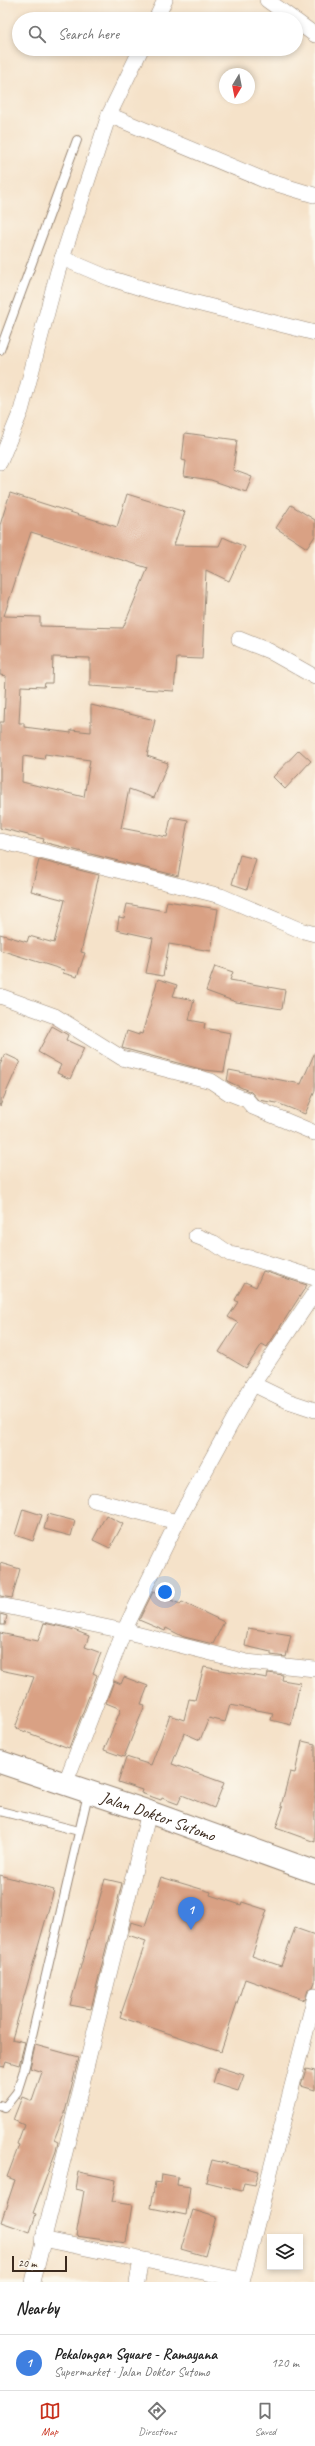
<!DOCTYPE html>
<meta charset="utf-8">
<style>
body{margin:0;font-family:Caveat,sans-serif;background:#f2f2f2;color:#222}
.controls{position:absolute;right:12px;bottom:12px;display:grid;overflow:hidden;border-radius:0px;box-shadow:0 2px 6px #0003}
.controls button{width:36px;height:36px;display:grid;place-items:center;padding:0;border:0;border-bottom:1px solid #e0e0e0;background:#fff;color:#222;font:20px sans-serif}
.compass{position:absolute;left:219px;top:68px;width:36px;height:36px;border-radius:50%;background:#fff;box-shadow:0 2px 6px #0003;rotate:190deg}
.scale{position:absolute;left:12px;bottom:10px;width:55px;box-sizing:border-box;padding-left:4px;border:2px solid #3b2a1e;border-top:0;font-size:11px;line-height:14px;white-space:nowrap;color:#3b2a1e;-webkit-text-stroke:3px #fbf7ec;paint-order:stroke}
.you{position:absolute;left:165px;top:1592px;width:14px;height:14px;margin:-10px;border:3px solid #fff;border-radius:50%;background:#1a73e8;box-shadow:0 0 0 6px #1a73e833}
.badge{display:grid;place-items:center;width:26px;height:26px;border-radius:50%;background:#c8321e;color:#fff;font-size:13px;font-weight:700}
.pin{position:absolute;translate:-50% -33px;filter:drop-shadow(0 1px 2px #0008)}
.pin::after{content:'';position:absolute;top:21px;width:14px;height:12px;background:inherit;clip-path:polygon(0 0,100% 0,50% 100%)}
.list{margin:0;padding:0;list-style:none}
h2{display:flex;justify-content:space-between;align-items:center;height:52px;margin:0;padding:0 16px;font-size:17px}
h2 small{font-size:13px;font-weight:400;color:#767676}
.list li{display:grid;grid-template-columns:26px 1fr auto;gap:12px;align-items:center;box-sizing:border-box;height:56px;padding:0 16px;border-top:1px solid #e0e0e0}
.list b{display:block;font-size:15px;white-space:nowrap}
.list p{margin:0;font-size:13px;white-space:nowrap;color:#767676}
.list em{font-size:13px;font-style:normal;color:#767676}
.icon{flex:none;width:22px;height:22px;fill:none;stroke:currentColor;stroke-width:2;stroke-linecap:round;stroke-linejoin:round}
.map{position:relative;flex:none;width:315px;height:2282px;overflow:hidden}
.search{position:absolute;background:#fff;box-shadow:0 2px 6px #0003;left:12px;right:12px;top:12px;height:44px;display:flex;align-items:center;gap:10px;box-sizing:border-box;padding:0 14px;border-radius:22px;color:#767676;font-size:15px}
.sheet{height:108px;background:#fff}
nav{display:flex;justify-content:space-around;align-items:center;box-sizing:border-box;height:56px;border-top:1px solid #e0e0e0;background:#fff;font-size:11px;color:#767676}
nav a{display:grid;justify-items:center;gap:2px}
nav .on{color:#c8321e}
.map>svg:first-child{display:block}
.building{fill:#d9a184;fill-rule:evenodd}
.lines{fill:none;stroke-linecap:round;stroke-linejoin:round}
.lane-casing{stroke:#988674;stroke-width:10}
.street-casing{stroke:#988674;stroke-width:16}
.highway-casing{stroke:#988674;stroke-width:24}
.lane{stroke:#fff;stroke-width:8}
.street{stroke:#fff;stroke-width:15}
.highway{stroke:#fff;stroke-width:22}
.labels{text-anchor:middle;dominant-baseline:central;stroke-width:3;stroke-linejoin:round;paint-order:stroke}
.street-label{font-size:17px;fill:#3b2a1e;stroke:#fbf7ec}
</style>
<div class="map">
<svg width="315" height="2282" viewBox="0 0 315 2282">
<rect width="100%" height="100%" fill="#fbf7ec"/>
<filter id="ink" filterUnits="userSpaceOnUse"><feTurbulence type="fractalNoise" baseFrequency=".025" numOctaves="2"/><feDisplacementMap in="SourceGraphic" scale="8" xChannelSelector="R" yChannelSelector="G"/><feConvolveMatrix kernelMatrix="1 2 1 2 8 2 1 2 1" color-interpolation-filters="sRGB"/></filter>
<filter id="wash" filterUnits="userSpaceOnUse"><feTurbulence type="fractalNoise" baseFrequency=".012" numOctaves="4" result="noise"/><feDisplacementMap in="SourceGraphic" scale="16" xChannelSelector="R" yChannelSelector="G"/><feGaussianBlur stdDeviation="0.9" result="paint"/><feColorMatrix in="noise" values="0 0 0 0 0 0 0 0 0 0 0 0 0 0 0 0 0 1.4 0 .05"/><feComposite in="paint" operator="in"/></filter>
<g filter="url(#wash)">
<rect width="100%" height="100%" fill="#f5e2c9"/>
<g id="blocks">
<g class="building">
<path d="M185,433L237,440L233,470L252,477L246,492L211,480L184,476L186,461L182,460Z"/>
<path d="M10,493L117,527L127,494L185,512L174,545L219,546L223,537L245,547L229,581L206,570L202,659L177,658L174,691L90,686V658L53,657L52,683H45L44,687L21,686L19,723H24V727L71,733V730L91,732V705L155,720L147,756L168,763L154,798L129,789L121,828L167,837L171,817L188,820L178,876L43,842L44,839L0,828V722H4L6,676L0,675V525ZM31,532L148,568L123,628L40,626V617L4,616ZM45,754L90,760L84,797L22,782L23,756L44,759Z"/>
<path d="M291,505L315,520V536L307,548L276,528Z"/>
<path d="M299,750L311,761L285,789L273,777Z"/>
<path d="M240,855L256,859L247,889L232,884Z"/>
<path d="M39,860L99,875L81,952L85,953L77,977L63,973L64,970L0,950V934L27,942L29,936L54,943L65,900L31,891Z"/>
<path d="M167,901L218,909L211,951L169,944L163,976L146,973L153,938L117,930L119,917L124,918L127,904L165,911Z"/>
<path d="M215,966L233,972L230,980L285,990L282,1009L236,1002L206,991Z"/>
<path d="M158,979L177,985L173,996L194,1000L189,1020L205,1023L204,1028L231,1033L224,1072L204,1070L122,1048L127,1031L139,1035V1033L142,1034Z"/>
<path d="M52,1026L68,1035L66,1040L84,1048L70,1079L57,1073L61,1065L38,1052Z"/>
<path d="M315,1052V1091L305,1114L277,1103L258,1100L251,1092L227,1081L229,1070L301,1084Z"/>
<path d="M5,1054L20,1061L0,1106V1065Z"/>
<path d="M263,1271L307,1285L267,1347L262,1344L246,1368L219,1352L238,1323L228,1317L238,1302L235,1300L245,1282L256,1287Z"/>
<path d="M23,1509L42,1515L33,1541L15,1535Z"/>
<path d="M48,1514L75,1521L71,1536L44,1529Z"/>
<path d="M106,1515L123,1524L110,1548L93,1540Z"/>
<path d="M0,1563L20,1569L12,1598L0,1596Z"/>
<path d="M153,1592L180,1604L182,1602L224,1622L213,1644L184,1637L166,1628L165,1631L139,1620Z"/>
<path d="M0,1614L7,1616L5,1625H0Z"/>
<path d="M44,1623L71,1629L89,1636L85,1647L101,1653L93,1673L97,1675L69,1748L15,1728L34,1677L0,1670V1633L38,1641Z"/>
<path d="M248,1628L291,1635L286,1657L271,1655V1652L245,1646Z"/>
<path d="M204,1667L267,1678L268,1673L283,1675L282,1680L300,1683L291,1725L271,1720L273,1713L230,1705L225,1722L209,1718L200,1740L184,1733L172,1764L224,1783L214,1808L182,1795L178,1804L162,1798L161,1800L141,1793L142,1790L118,1782L126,1757L151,1765L170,1715L184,1720L189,1699L195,1700Z"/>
<path d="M124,1677L148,1686L141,1704L145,1705L124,1757L104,1750L121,1709L106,1703L114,1681L121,1684Z"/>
<path d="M302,1741L315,1744V1842L276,1828L283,1807L281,1806L290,1772L295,1773Z"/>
<path d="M0,1875L54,1890L12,2039L25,2042L19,2065L6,2061L4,2067L0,2066Z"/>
<path d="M161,1877L211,1892L210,1895L241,1905L242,1902L267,1910L252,1956L281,1966L295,1928L315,1935V1982L313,1987L308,1990L305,2000L245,1979L221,2051L120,2017L146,1941L128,1935L131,1922L145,1926Z"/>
<path d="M105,1879L122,1883L91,2009L70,2005Z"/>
<path d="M35,2045L79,2057L65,2112L54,2140L58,2142L56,2151L33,2213L36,2214L30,2232L1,2222L15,2180L7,2177L19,2145L17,2144L24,2125L13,2120L22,2097L32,2101L42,2072L30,2068Z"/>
<path d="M218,2067L244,2075L238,2091L213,2083Z"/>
<path d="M306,2069L315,2071V2090L301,2086Z"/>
<path d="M212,2160L259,2171L255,2185L244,2183L242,2191L206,2182Z"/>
<path d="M79,2172L116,2180L112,2202L132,2205L126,2243L76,2236L84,2191L76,2189Z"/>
<path d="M162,2174L178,2177L177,2185L190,2187L186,2215L151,2208L155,2182L161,2183Z"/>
<path d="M193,2210L216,2217L205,2256L181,2249Z"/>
</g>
</g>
</g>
<g filter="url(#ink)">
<use href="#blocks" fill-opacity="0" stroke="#988674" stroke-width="1"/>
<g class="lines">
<g class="lane-casing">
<g id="lane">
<path d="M0,350L77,140"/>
<path d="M0,1811L79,1831"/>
<path d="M0,2105L5,2107L17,2092L24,2070L88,1794"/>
</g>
</g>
<g class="street-casing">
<g id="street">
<path d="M267,0L293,19"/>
<path d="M156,19L165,0"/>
<path d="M296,21L315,35"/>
<path d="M109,115L264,180L314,195"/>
<path d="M62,258L109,278L157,293L315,333"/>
<path d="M0,462L21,411L58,271L109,115L141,49"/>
<path d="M239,639L269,651L315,677"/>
<path d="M0,841L221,896L300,930L315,934"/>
<path d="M0,996L55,1016L122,1058L211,1081L229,1093L247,1100L253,1107L315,1133"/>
<path d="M196,1236L214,1243L230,1254L251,1258L315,1278"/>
<path d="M253,1384L288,1401L315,1410"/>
<path d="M94,1500L177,1522"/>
<path d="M0,1605L124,1631L247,1662L315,1669"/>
<path d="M65,1784L124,1631L177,1522L253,1384L315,1292"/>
<path d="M42,2239L242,2280"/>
<path d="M33,2282L149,1812"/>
<path d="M137,2282L141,2260"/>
<path d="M242,2282L315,1996"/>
</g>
</g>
<g class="highway-casing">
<g id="highway">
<path id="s1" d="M0,1762L149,1812L315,1872"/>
</g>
</g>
<use href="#lane" class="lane"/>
<use href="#street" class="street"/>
<use href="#highway" class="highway"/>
</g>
</g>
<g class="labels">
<g class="street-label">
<text stroke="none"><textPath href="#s1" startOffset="167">Jalan Doktor Sutomo</textPath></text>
</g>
</g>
</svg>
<div class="controls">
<button><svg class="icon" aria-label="layers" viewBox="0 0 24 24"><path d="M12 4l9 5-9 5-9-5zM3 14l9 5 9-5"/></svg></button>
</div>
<svg class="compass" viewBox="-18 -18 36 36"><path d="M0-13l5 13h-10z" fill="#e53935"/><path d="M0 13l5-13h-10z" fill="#767676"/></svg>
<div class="scale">20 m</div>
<div class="you"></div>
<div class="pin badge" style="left:191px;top:1930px;background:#3f7fe0">1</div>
<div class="search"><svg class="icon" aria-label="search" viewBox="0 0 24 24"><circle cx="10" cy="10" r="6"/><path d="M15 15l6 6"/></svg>Search here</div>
</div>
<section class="sheet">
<h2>Nearby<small></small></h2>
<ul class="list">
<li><span class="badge" style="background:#3f7fe0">1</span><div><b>Pekalongan Square - Ramayana</b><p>Supermarket · Jalan Doktor Sutomo</p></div><em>120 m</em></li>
</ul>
</section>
<nav>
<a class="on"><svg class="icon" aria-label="map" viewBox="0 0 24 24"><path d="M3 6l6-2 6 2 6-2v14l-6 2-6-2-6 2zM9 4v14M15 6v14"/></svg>Map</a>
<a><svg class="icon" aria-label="directions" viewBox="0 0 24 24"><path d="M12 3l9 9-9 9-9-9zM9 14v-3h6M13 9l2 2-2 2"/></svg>Directions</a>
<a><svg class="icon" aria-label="saved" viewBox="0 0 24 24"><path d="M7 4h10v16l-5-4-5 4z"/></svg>Saved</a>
</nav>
